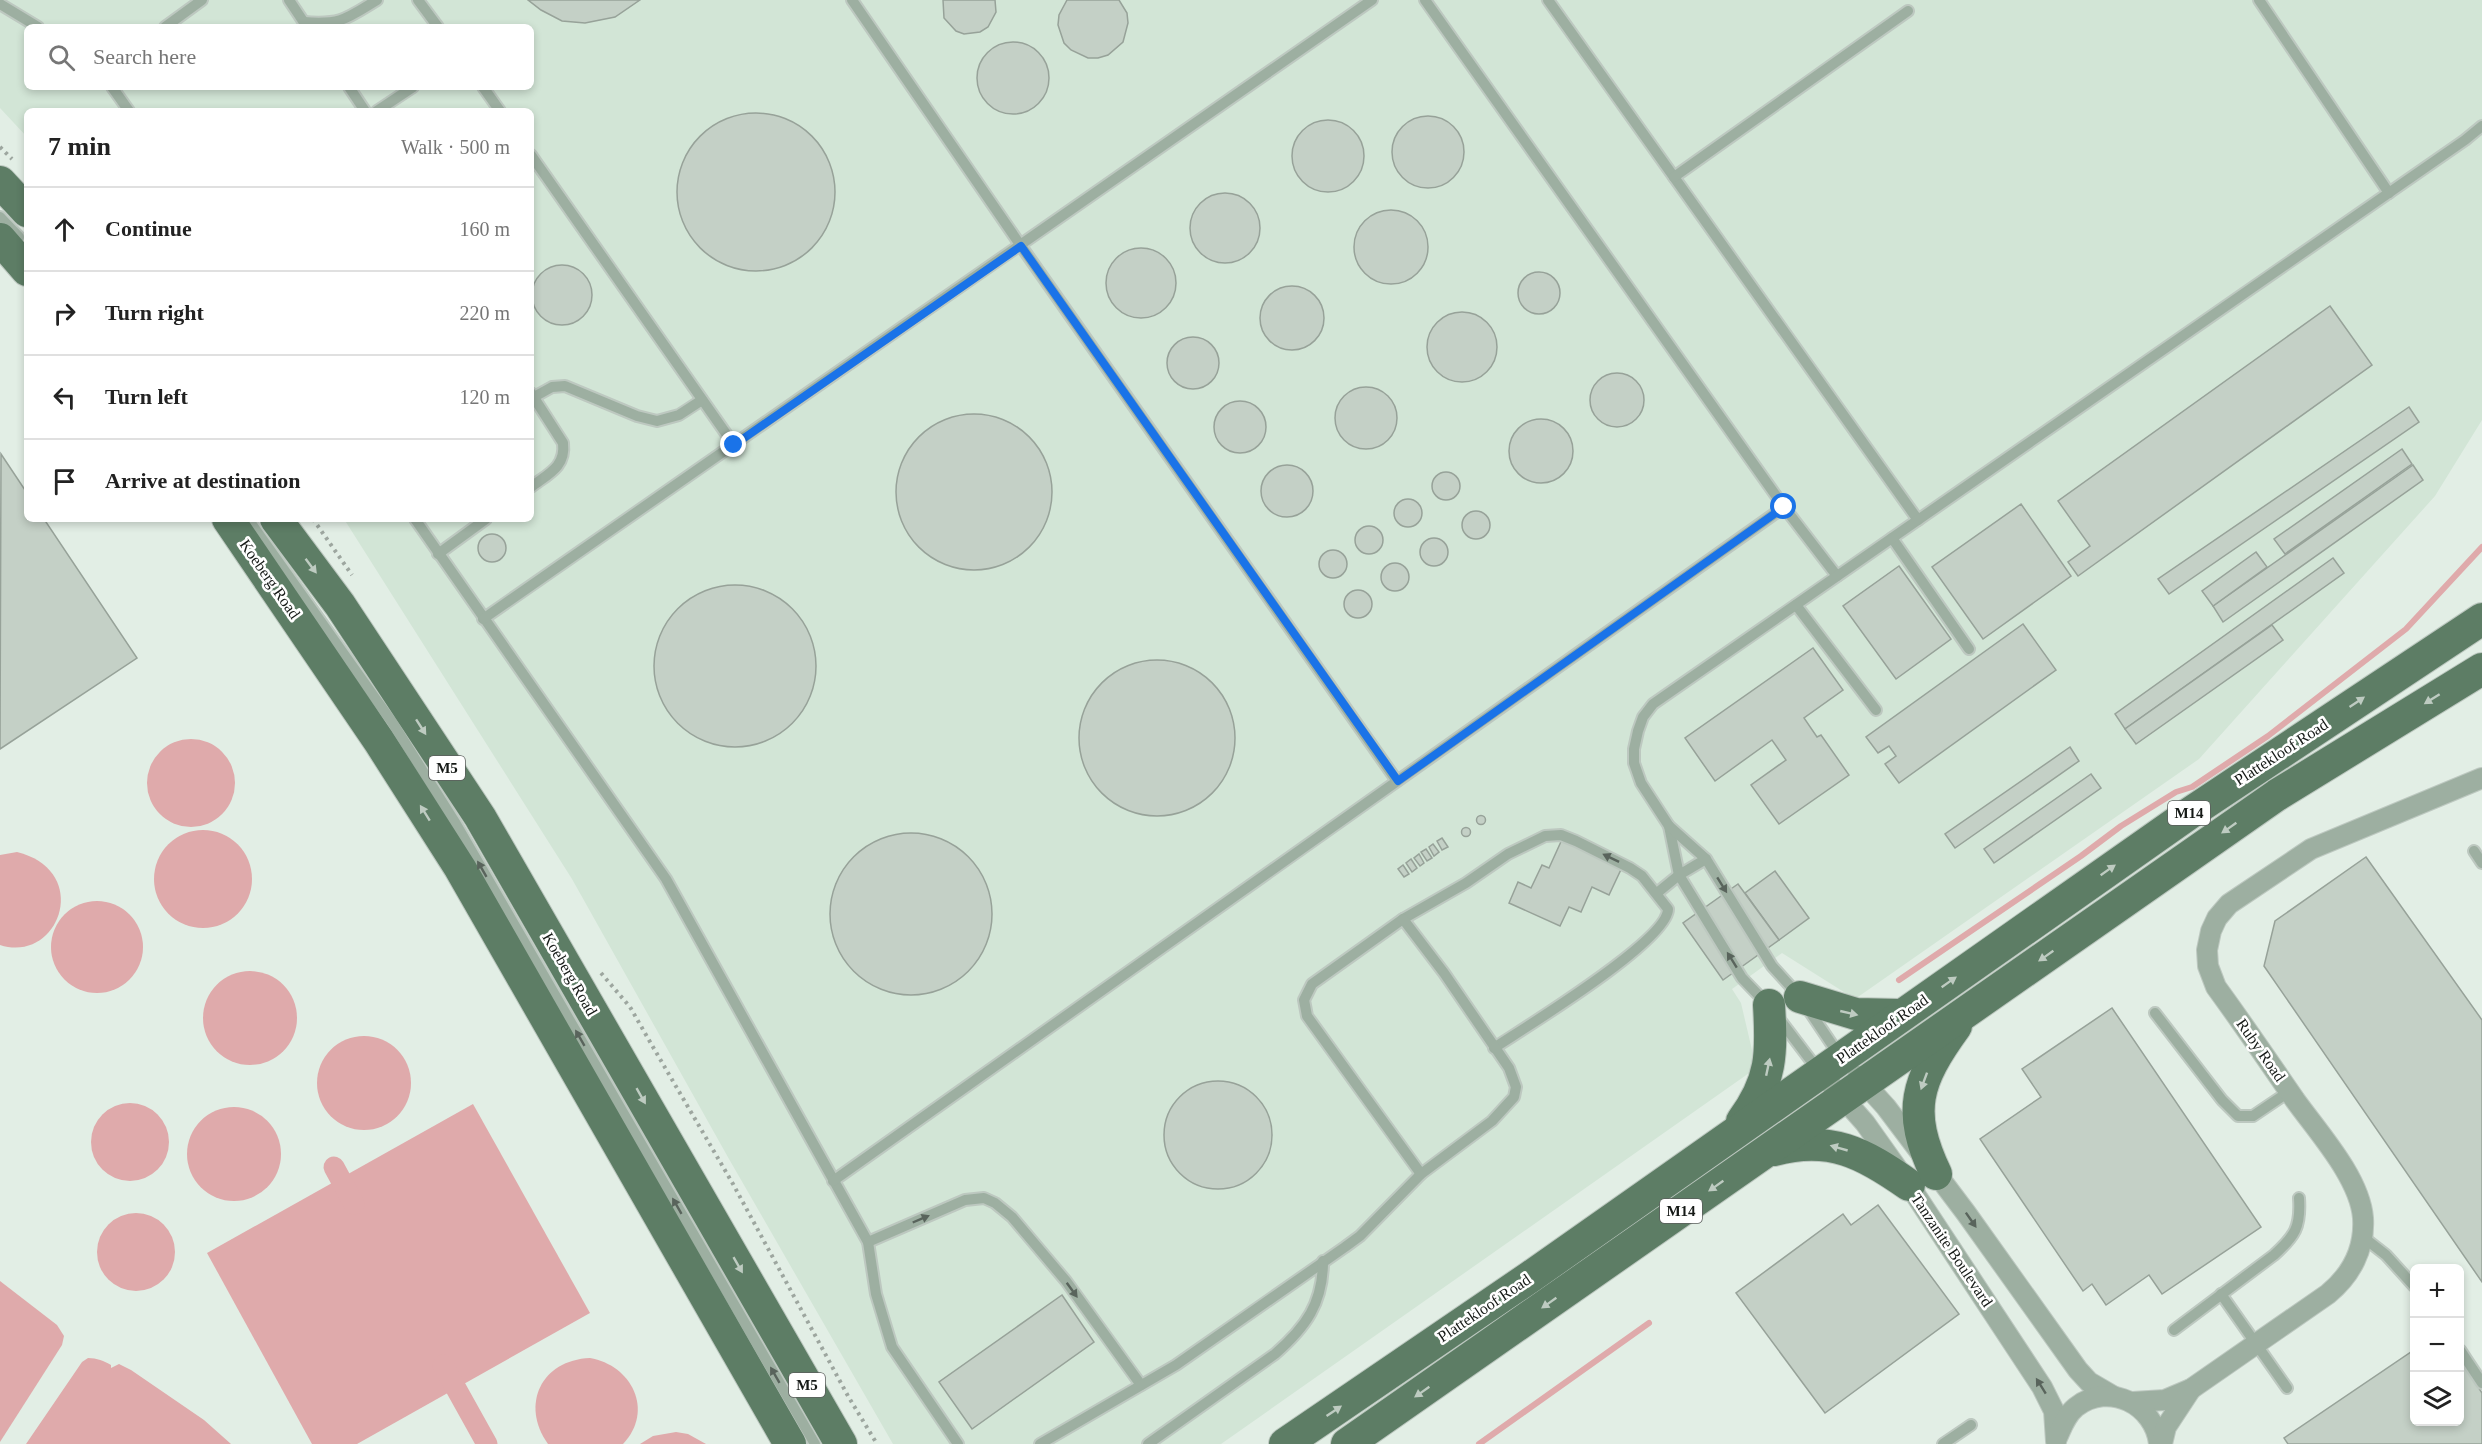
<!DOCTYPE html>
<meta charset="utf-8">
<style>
body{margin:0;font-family:Georgia,serif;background:#f6f6f6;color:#222}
.controls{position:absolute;right:18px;bottom:18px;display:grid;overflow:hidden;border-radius:9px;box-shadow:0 3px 9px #0003}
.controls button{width:54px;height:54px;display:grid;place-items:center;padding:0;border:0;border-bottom:2px solid #e0e0e0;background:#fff;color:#222;font:30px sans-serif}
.stop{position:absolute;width:18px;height:18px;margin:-14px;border:4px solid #1a73e8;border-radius:50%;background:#fff}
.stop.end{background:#1a73e8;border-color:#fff;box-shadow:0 2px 6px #0008}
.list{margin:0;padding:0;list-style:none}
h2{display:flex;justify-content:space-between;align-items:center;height:78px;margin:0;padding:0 24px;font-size:26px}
h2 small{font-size:20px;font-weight:400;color:#767676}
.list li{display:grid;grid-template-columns:39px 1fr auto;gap:18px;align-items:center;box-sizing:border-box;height:84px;padding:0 24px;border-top:2px solid #e0e0e0}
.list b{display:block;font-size:22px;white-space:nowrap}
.list em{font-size:20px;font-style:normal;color:#767676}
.icon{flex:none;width:33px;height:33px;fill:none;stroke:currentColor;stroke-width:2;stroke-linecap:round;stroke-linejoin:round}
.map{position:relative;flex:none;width:2482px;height:1444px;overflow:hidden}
.search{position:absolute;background:#fff;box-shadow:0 3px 9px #0003;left:24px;top:24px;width:510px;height:66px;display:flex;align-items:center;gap:15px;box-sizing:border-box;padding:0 21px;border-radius:9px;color:#767676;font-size:22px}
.panel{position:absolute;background:#fff;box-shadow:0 3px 9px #0003;left:24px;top:108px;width:510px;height:414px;border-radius:9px}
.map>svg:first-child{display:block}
.built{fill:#d2e5d6;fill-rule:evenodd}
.water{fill:#dfaaab}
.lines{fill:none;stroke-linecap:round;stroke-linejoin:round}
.stream{stroke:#dfaaab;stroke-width:6}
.canal{stroke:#dfaaab;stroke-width:21}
.building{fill:#c4d0c6;stroke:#97a299;stroke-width:1.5}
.service-casing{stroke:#bdc8c0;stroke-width:14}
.minor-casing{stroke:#bdc8c0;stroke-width:22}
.primary-casing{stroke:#bdc8c0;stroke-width:34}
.path{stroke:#9da69f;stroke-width:4;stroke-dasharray:3 4.5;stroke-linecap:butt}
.service{stroke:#9dafa1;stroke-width:10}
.minor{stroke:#9dafa1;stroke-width:20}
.primary{stroke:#5d7d65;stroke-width:32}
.oneway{fill:#becbc1}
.oneway2{fill:#59645c}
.route{stroke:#1a73e8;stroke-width:8}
.labels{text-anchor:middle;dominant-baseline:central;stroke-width:5;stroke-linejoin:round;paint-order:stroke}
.shield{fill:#fff;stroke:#5b5e5c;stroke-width:1.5}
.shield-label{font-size:15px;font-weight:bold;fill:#151916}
.street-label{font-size:16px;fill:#151916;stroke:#fff}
</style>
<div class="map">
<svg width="2482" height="1444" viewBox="0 0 2482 1444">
<rect width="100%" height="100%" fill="#e2eee5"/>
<path class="built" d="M0,0H2482V420L2435,496L2199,759L1855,999L1782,953L1732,989L1741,1003L1752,1050V1071L1221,1444H893L729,1159L572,879L344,519H531V111H27V137L0,108ZM27,27H531V87H27Z"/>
<g class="water">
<circle cx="191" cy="783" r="44"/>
<circle cx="203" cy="879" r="49"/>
<path d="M17,852C93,871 59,964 0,945V855Z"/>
<circle cx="97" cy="947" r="46"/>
<circle cx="250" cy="1018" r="47"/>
<circle cx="364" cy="1083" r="47"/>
<circle cx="130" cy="1142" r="39"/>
<path d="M473,1104L590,1313L357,1444H312L207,1253Z"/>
<circle cx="234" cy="1154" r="47"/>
<circle cx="136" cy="1252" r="39"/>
<path d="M0,1281L57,1325L64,1336L62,1345L0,1442Z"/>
<path d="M88,1358C97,1358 104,1361 111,1365V1368L119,1364L131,1370L204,1420L231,1444H26L82,1362Z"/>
<path d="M590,1358C631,1365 655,1410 623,1444H548C520,1405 541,1360 590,1358Z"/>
<path d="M676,1432L688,1434L706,1444H640L653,1436Z"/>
</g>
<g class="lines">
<g class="stream">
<path d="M1899,980L2081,856L2121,826L2176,792L2192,787L2268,736L2406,629L2482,547"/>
<path d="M1479,1444L1649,1323"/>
</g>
<g class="canal">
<path d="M334,1167L354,1204"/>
<path d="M443,1365L487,1444"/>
</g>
</g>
<g class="building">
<path d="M640,0L615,17L585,23L562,21L541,10L528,0Z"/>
<path d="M943,0H995L996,12L988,27L980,32L964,34L956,31L944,18Z"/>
<path d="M1067,0H1119L1127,13L1128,23L1123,42L1108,55L1098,58H1088L1071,50L1064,43L1058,25L1059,15Z"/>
<circle cx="1013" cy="78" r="36"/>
<circle cx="756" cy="192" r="79"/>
<circle cx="1428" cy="152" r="36"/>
<circle cx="1328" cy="156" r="36"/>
<circle cx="1225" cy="228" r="35"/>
<circle cx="1391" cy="247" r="37"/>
<circle cx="1141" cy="283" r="35"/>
<circle cx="562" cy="295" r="30"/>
<circle cx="1539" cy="293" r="21"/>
<circle cx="1292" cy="318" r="32"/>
<path d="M2330,306L2372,365L2078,576L2068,562L2090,546L2058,501Z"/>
<circle cx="1462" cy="347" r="35"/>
<circle cx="1193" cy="363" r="26"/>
<circle cx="1617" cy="400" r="27"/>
<circle cx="1366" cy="418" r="31"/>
<circle cx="1240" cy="427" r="26"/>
<path d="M2409,407L2419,422L2169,594L2158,579Z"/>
<circle cx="974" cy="492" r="78"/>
<circle cx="1541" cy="451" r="32"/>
<path d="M2402,449L2412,464L2285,554L2274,539Z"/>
<path d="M1,454L27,493V519H44L137,658L0,749Z"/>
<circle cx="1287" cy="491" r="26"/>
<path d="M2413,465L2423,480L2223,622L2213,606Z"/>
<circle cx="1446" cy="486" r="14"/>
<circle cx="1408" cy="513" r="14"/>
<path d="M2021,504L2071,576L1983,639L1932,567Z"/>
<circle cx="1476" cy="525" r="14"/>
<circle cx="1369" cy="540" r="14"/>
<circle cx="492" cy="548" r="14"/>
<circle cx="1434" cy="552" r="14"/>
<circle cx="1333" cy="564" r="14"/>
<path d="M2256,552L2267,567L2213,606L2202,591Z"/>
<path d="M2333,558L2344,573L2125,729L2115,714Z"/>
<circle cx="1395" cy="577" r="14"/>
<path d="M1899,566L1951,639L1896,679L1843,606Z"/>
<circle cx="735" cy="666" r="81"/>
<circle cx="1358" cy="604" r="14"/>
<path d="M2023,624L2056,670L1899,783L1885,764L1896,756L1889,746L1878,753L1866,737Z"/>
<path d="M2272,625L2283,640L2136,744L2125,729Z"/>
<path d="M1813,648L1843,690L1804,718L1817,737L1821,735L1849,775L1779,824L1751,785L1786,760L1772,740L1715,781L1685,738Z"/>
<circle cx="1157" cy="738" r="78"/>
<path d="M2070,747L2079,761L1955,848L1945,834Z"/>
<path d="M2091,774L2101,788L1994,863L1984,849Z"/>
<circle cx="1481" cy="820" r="4.5"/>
<circle cx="1466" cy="832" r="4.5"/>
<circle cx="911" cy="914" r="81"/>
<path d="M1564,835L1624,863L1609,895L1592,887L1581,912L1569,907L1560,926L1509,903L1518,882L1531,888L1542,865L1549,868Z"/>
<path d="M1442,838L1448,847L1442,850L1437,841Z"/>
<path d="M1433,844L1439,852L1434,856L1429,847Z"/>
<path d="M1426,849L1432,858L1427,861L1421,852Z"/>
<path d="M1419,854L1424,863L1420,866L1414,858Z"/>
<path d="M2366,857L2482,1020V1282L2264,966L2275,921Z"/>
<path d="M1411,859L1417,868L1412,872L1406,863Z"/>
<path d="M1403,865L1409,874L1404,877L1398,869Z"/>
<path d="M1775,871L1809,918L1779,940L1745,893Z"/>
<path d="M1738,884L1779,940L1723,980L1683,923Z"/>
<path d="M2112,1008L2261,1227L2162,1294L2149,1275L2106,1305L2092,1284L2083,1291L1980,1139L2041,1097L2022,1069Z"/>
<circle cx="1218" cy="1135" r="54"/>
<path d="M1878,1205L1959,1314L1825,1413L1736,1293L1843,1214L1851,1225Z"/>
<path d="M1062,1295L1094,1342L972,1429L939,1382Z"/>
<path d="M2414,1350V1422H2460V1359L2482,1393V1444H2288L2284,1438Z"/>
</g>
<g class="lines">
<g class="service-casing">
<g id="service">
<path d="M289,0L307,27"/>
<path d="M418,0L438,27"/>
<path d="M852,0L1021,246L1397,781"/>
<path d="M1548,0L1918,520"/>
<path d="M2259,0L2389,193"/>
<path d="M0,4L38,27"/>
<path d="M304,22C341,25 346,19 377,0"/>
<path d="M165,27L202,0"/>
<path d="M112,87L129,111"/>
<path d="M349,87L365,111"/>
<path d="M483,87L500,111"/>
<path d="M377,111L413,87"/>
<path d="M531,155L734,445"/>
<path d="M1674,177L1908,11"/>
<path d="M0,217L19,237"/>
<path d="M534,397L552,387L565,386L637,416L657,421L679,415L702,400"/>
<path d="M531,487C548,474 566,467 563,443L531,393"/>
<path d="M1784,507L1837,576"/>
<path d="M248,519L392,722L456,824L815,1444"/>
<path d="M415,519L666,879L868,1242L876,1294L892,1347L958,1444"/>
<path d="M1892,538L1969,649"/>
<path d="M438,554L486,519"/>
<path d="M1796,605L1876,710"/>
<path d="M483,619L1372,0"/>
<path d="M1669,826L1679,875L1742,978L1767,1004"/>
<path d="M2474,851L2482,863"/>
<path d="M1657,893L1679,875L1706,859"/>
<path d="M2155,1013L2222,1100L2238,1116H2253L2290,1091"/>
<path d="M1777,1016L1818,1070"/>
<path d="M1839,1055L1800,997L1772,966L1706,859L1669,826L1641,783L1634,763V749L1638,731L1643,717L1653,704L2465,140L2482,126"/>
<path d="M1421,1174L1307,1016L1304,1000L1312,984L1403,919L1466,883L1508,854L1545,836L1561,835L1576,841L1630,868L1642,876L1668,909C1668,941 1524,1028 1494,1048"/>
<path d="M833,1181L1784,507L1425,0"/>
<path d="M2363,1237L2386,1255L2414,1286"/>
<path d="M868,1242L965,1200L984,1198L995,1203L1012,1217L1066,1281L1141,1385"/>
<path d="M2221,1294L2287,1388"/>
<path d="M2174,1330L2274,1255C2295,1236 2301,1227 2299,1198"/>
<path d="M2460,1350L2482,1383"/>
<path d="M1040,1444L1176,1365L1345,1247L1360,1236L1421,1174L1492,1121L1514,1097L1516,1087L1509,1068L1444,973L1403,919"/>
<path d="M1148,1444L1275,1354C1306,1327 1323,1303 1323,1261"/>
<path d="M1943,1444L1971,1425"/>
</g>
</g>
<g class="minor-casing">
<g id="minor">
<path d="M1820,1072L1865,1123L1909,1185L2042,1387L2054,1411L2056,1441"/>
<path d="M1858,1076L1886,1107L1966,1213L2078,1370L2089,1382L2113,1396"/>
<path d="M2133,1402L2165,1400L2191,1389L2328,1294C2351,1275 2365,1249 2363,1218C2360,1178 2318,1132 2295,1100C2269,1062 2243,1024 2216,987L2208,966L2207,950L2211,931L2217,918L2229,904L2311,849L2482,778"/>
<path d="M2057,1438C2062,1427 2066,1415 2076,1407C2109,1381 2155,1405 2159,1444"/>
<path d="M2162,1444L2166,1427L2191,1389"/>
</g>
</g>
<g class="primary-casing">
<g id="primary">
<path d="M0,182L27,211"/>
<path d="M0,239L27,270"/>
<path d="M228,519L379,741L460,868L790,1444"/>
<path d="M276,519L340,605L480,817L841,1444"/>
<path d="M1800,997L1856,1014L1901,1015"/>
<path d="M1742,1121C1772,1081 1772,1053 1769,1005"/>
<path d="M1774,1150C1830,1135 1864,1153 1909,1185"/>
<path d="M1936,1174C1906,1111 1916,1081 1956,1026"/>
<path d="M1285,1444L1530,1277L2190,813L2482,619"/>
<path d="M1347,1444L2277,795L2482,669"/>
</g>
</g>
<g class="path">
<path d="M0,147L12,159"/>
<path d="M313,519L352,575"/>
<path d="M601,973L630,1007L653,1047L733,1184L848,1396L877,1444"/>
</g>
<use href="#service" class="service"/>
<use href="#minor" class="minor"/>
<use href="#primary" class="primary"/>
</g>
<defs><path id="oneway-solid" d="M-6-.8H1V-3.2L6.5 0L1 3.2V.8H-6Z" transform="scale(1.5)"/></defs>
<g class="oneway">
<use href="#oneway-solid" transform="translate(311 566) rotate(53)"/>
<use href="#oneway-solid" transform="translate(2432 699) rotate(148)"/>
<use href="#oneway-solid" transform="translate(2357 702) rotate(-34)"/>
<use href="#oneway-solid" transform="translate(421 727) rotate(57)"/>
<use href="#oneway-solid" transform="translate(425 813) rotate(-122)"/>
<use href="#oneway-solid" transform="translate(2229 828) rotate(145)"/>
<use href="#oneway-solid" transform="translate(2108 870) rotate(-35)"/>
<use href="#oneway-solid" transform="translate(2046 956) rotate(145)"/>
<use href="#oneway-solid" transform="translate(1949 982) rotate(-35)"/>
<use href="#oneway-solid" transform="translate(1849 1013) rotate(13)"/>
<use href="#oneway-solid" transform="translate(1768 1067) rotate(-78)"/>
<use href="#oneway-solid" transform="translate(1924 1081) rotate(110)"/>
<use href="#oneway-solid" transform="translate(641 1096) rotate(60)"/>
<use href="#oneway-solid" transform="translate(1839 1148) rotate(-164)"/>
<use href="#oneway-solid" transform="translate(1716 1186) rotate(145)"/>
<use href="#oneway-solid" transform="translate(738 1265) rotate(60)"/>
<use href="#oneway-solid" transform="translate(1549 1303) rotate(145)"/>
<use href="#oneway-solid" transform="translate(1422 1392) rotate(145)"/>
<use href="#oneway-solid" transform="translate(1334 1411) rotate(-34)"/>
</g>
<g class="oneway2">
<use href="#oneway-solid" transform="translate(1611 858) rotate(-154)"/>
<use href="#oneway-solid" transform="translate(482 869) rotate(-120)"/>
<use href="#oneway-solid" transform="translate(1722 885) rotate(58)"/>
<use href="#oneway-solid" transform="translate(1732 960) rotate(-122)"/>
<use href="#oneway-solid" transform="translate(580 1038) rotate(-120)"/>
<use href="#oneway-solid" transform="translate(677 1206) rotate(-120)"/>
<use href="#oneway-solid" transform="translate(921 1219) rotate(-23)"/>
<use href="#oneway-solid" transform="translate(1971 1220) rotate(55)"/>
<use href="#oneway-solid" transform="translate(1072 1290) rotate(54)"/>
<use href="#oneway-solid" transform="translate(775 1375) rotate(-120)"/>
<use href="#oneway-solid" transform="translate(2041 1386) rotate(-122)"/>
</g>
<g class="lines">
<path class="route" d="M734,445L1021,246L1398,781L1784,507"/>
</g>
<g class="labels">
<g class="shield">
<rect x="429" y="756" width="36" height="24" rx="4.5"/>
<rect x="2168" y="801" width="42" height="24" rx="4.5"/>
<rect x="1660" y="1199" width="42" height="24" rx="4.5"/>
<rect x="789" y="1373" width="36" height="24" rx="4.5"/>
</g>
<g class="shield-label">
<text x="447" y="768">M5</text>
<text x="2189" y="813">M14</text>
<text x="1681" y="1211">M14</text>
<text x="807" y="1385">M5</text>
</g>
<g class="street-label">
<text transform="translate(270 579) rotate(55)">Koeberg Road</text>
<text transform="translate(2281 752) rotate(-33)">Plattekloof Road</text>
<text transform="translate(570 974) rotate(60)">Koeberg Road</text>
<text transform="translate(1882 1029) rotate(-35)">Plattekloof Road</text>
<text transform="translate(2261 1050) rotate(55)">Ruby Road</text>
<text transform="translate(1952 1250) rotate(56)">Tanzanite Boulevard</text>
<text transform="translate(1484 1308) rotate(-34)">Plattekloof Road</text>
</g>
</g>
</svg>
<div class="controls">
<button>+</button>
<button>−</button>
<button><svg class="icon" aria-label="layers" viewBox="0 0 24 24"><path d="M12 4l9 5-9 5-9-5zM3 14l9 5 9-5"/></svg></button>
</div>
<div class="stop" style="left:1784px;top:507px"></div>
<div class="stop end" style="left:734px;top:445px"></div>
<div class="search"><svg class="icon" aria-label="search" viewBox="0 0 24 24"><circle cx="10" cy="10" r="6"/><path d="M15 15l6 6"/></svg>Search here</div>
<section class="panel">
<h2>7 min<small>Walk · 500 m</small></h2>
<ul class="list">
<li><svg class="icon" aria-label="ahead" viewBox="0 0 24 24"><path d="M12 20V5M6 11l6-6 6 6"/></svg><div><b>Continue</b></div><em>160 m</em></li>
<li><svg class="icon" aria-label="right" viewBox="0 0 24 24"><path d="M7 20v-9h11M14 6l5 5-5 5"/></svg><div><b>Turn right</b></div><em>220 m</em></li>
<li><svg class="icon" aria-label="left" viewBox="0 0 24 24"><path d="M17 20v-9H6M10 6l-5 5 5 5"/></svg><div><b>Turn left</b></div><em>120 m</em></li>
<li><svg class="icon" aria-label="arrive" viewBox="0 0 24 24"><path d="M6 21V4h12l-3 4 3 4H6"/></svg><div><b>Arrive at destination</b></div></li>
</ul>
</section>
</div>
